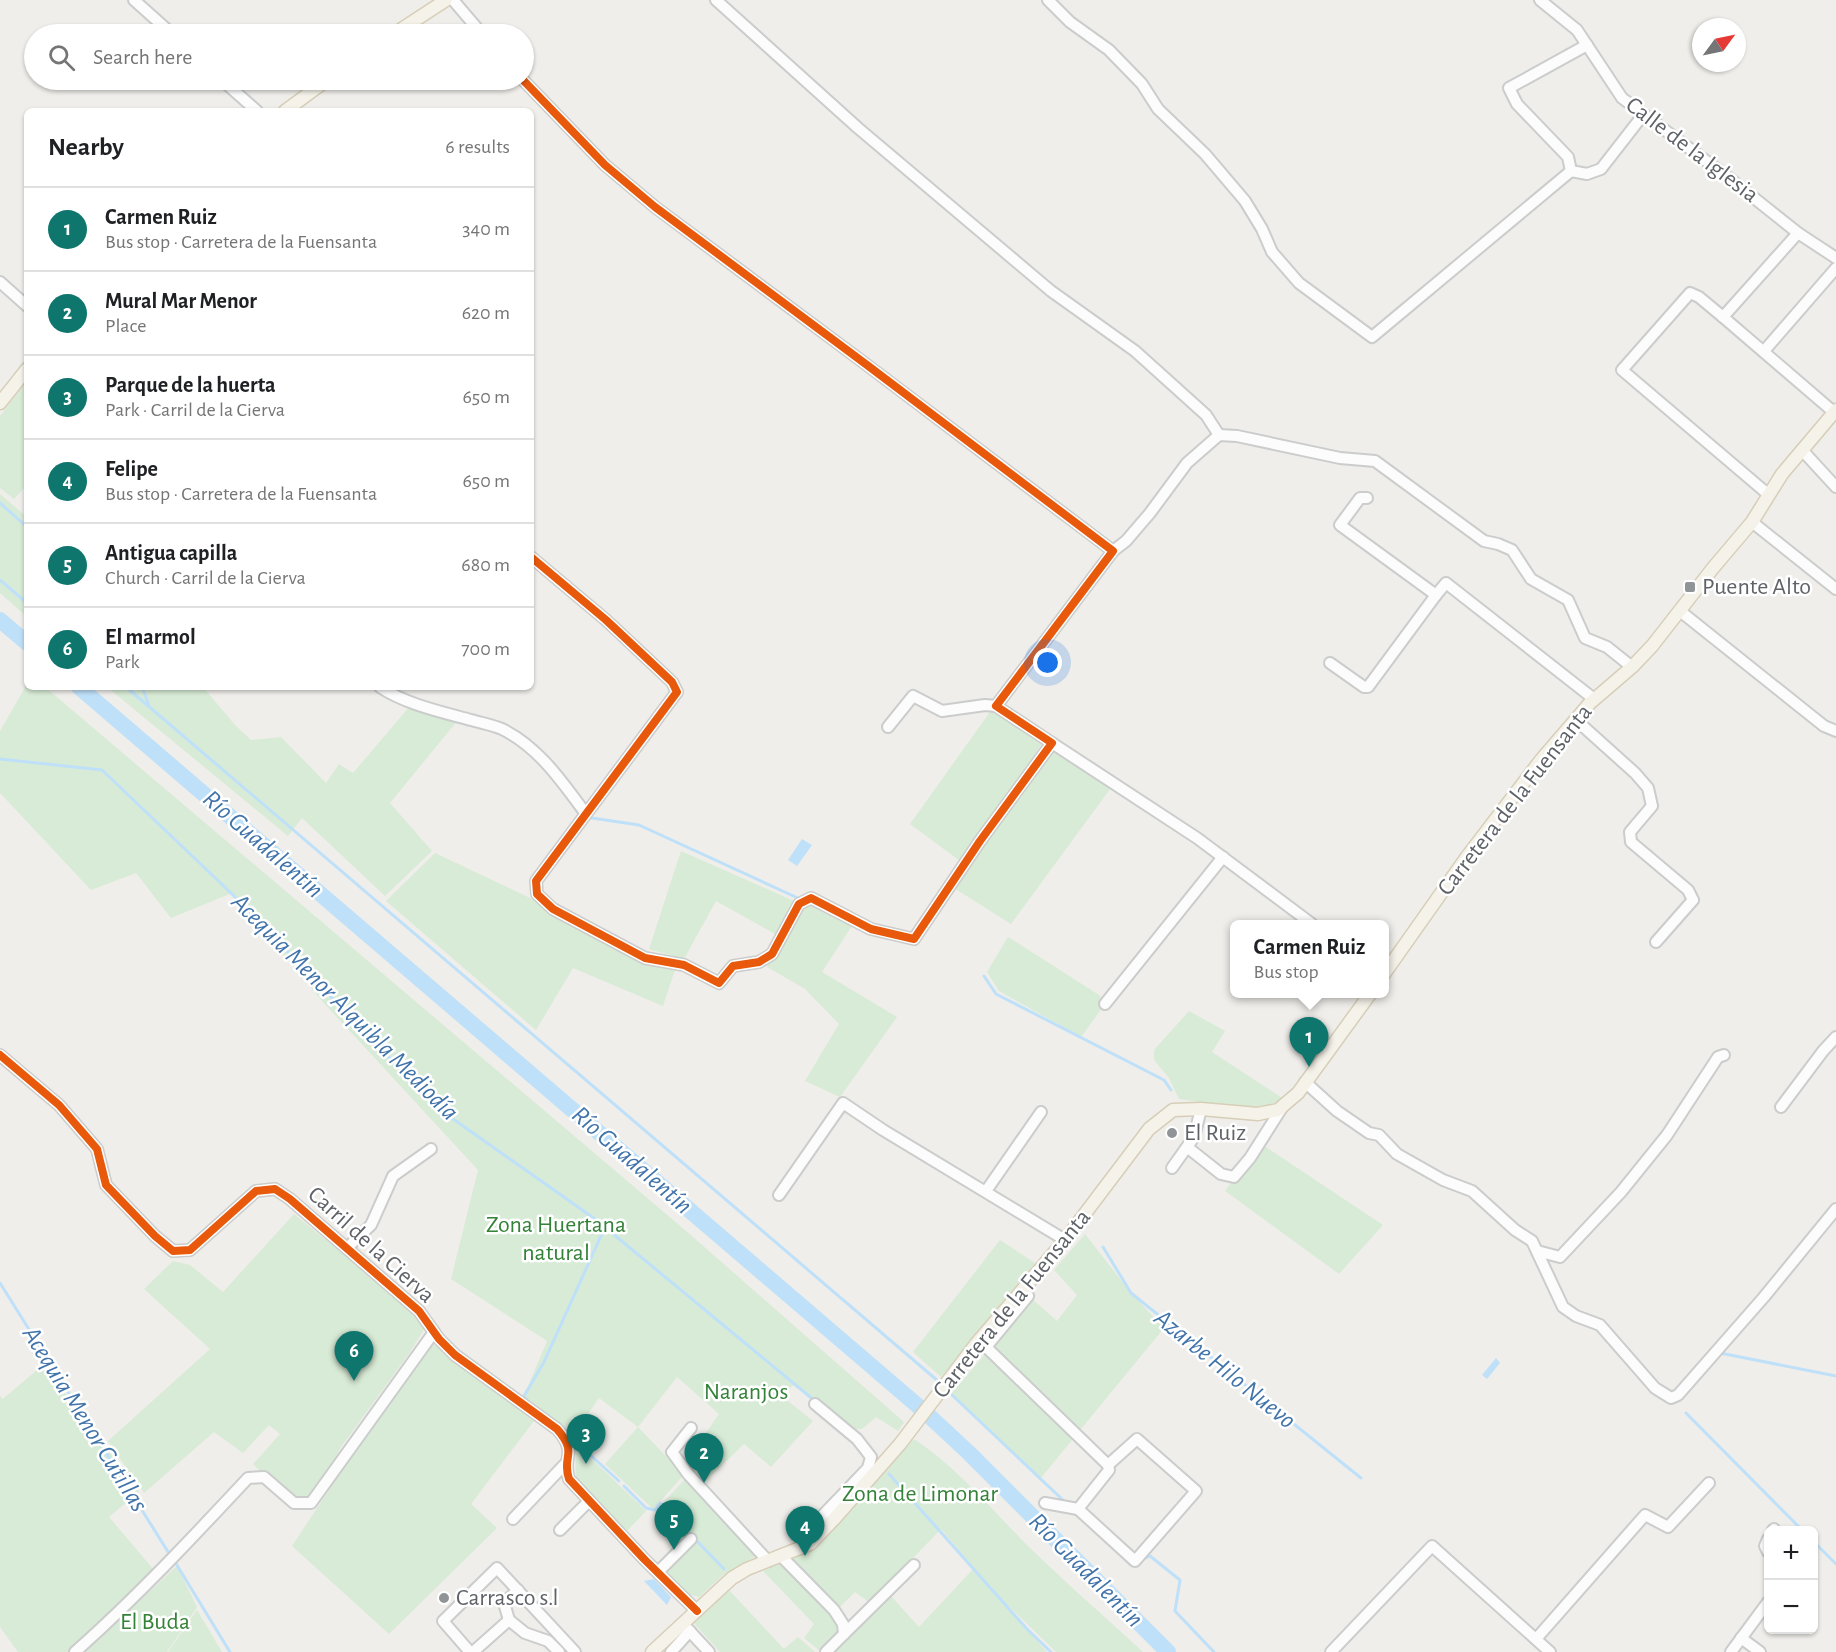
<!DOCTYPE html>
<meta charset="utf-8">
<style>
body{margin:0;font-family:"Alegreya Sans",sans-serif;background:#f6f6f6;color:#202124}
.controls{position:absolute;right:18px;bottom:18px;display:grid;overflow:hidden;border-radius:9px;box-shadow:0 2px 4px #0004}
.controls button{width:54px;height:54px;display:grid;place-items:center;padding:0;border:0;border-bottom:2px solid #e0e0e0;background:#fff;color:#202124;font:30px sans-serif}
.compass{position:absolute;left:1692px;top:18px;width:54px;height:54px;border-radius:50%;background:#fff;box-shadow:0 2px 4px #0004;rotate:57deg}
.you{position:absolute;left:1048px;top:663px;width:21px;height:21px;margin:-15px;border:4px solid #fff;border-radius:50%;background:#1a73e8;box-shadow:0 0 0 9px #1a73e833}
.badge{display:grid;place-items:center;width:39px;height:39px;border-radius:50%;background:#0f766e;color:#fff;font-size:20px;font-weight:700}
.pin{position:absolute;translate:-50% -50px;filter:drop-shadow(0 2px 3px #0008)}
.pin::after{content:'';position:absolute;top:32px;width:21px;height:18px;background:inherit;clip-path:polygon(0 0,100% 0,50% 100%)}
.popup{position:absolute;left:1230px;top:920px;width:159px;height:78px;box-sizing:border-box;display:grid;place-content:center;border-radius:9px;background:#fff;filter:drop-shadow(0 2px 4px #0005);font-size:20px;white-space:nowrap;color:#757577}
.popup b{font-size:22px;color:#202124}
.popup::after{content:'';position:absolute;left:50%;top:100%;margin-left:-12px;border:12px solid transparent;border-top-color:#fff}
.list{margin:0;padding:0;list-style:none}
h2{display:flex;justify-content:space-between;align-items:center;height:78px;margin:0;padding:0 24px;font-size:26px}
h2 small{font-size:20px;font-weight:400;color:#757577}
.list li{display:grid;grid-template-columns:39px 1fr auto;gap:18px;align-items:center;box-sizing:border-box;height:84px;padding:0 24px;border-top:2px solid #e0e0e0}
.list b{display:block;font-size:22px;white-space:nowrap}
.list p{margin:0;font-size:20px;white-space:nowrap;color:#757577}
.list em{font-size:20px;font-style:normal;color:#757577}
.icon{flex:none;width:33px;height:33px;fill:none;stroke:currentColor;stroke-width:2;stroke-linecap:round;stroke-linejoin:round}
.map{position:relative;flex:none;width:1836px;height:1652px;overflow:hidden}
.search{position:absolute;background:#fff;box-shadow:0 2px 4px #0004;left:24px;top:24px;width:510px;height:66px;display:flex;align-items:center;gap:15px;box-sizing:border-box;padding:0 21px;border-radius:33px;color:#757577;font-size:22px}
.panel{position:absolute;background:#fff;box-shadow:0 2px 4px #0004;left:24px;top:108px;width:510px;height:582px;border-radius:9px}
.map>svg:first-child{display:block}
.green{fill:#d8ebd6}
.water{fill:#bfe0f9}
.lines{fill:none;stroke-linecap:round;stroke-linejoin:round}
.stream{stroke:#bfe0f9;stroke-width:3}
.river{stroke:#bfe0f9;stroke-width:16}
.minor-casing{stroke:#cbcccc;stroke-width:14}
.major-casing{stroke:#d7ceb8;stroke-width:15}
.minor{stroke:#fdfcfc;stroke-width:10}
.major{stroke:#f4f2e9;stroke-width:12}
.cycleway-casing{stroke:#fff;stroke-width:11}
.cycleway{stroke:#e8590c;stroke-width:8}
.poi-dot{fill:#919496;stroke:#fff;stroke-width:2}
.labels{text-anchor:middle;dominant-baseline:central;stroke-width:5;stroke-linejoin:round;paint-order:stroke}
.street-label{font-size:24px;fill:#5f6368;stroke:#fff}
.poi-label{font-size:24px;fill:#5f6368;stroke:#fff;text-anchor:start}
.park-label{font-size:24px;fill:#348238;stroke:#fff}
.water-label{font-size:26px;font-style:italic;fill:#4174aa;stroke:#fff}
</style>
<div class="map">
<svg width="1836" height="1652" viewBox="0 0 1836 1652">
<rect width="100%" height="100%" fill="#efeeea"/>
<g class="green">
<path d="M27,381V485L14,499L0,488V416Z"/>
<path d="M0,494L27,517V617L0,593Z"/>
<path d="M27,684V687H45L685,1230L904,1422L898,1431L876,1417L862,1429H849L793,1385L783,1397L813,1421L771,1467L744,1444L704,1483L682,1467L719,1414L677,1377L638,1427L684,1475L653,1509L605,1464L638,1427L599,1398L574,1434L524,1396L547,1341L451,1279L478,1170L322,1001L232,893L171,918L136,873L91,890L0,793V731Z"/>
<path d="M107,687H203L235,725L251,740L281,737L326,783L339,764L353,773L410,706L458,720L390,803L432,851L385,896L302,818L288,836Z"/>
<path d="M992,709L1042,744L960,861L910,824Z"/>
<path d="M1052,750L1110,789L1011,924L954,888Z"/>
<path d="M681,851L794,901L777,935L716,901L684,959L649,949Z"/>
<path d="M435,853L676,967L663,1006L573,968L536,1030L386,901Z"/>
<path d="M811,898L855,921L822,972L897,1017L840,1097L805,1081L839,1024L805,989L767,967L772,954L799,904Z"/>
<path d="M1008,937L1099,995L1105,1004L1081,1037L999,991L987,972Z"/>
<path d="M1189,1011L1225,1031L1212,1052L1284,1099L1264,1107L1243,1108L1179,1099L1169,1078L1154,1060V1050Z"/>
<path d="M1260,1143L1383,1225L1339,1274L1225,1191Z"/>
<path d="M294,1214L428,1323L408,1355L341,1447L311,1503L290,1499L253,1464L280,1434L269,1425L243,1453L214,1432L144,1493L108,1441L210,1349L144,1289L173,1261L190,1265L223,1292Z"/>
<path d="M1085,1234L1131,1293L1164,1328L1040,1479L951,1394L1032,1299L1057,1321L1077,1295L1054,1270Z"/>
<path d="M1000,1240L1035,1263L941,1377L913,1352Z"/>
<path d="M428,1340L534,1421L471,1504L497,1528L389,1634L292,1546Z"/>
<path d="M44,1364L139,1492L109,1517L154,1570L68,1652H18L0,1627V1396L3,1399Z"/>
<path d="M914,1439C958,1468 991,1509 1028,1546C1065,1582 1105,1617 1143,1652H1056L997,1595L1047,1652H834L891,1596L919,1627L974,1568L941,1529L870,1603L855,1592L835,1612L792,1560L816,1545Z"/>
<path d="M577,1445L646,1511L627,1531L576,1480L575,1448Z"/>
<path d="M686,1478L759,1554L723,1575L699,1597L688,1594L658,1562L688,1532L661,1505Z"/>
<path d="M780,1563L835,1618L838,1634L820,1651L804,1638L814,1624L763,1571Z"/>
<path d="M177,1566L197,1607L167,1652H83C116,1625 145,1595 177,1566Z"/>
<path d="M729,1590L784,1649L798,1637L815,1652H720L693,1622L715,1598Z"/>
<path d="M197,1610L222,1652H168Z"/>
</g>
<g class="water">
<path d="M802,839L812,845L797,866L788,860Z"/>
<path d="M1496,1358L1500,1363L1487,1379L1482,1375Z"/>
<path d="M654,1579L671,1597L667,1605L644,1581Z"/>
</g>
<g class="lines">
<g class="stream">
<path d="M0,503L27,527"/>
<path d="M0,580L27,603"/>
<path d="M126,687L938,1381"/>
<path d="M142,687L149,705"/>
<path d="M0,759L102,770L231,893L439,1109L595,1219L815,1401"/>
<path d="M592,818L639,825L800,899"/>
<path d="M984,976L996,994L1164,1080L1171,1090"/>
<path d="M1103,1247L1131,1293L1361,1478"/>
<path d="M0,1283L170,1555"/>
<path d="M1720,1353L1836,1376"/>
<path d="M951,1394L1065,1502"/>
<path d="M529,1403L524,1396L544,1362L605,1227"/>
<path d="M1686,1413L1802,1530"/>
<path d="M559,1425L573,1435"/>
<path d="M577,1443L619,1481"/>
<path d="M889,1474L1027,1629L1051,1652"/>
<path d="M624,1486L646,1508L655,1510L660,1503L691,1535"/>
<path d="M694,1538L724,1569"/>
<path d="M1814,1542L1836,1564"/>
<path d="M1121,1555L1130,1564H1132"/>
<path d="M1141,1560L1150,1556L1180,1580L1175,1611L1214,1652"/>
<path d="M175,1562L230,1652"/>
</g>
<g class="river">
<path d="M0,620L27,643"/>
<path d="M79,687L925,1412L969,1453L1168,1652"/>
</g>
<g class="minor-casing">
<g id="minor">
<path d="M134,0L172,34"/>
<path d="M453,0L482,34"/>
<path d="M716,0L858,128L1051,291L1135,351L1206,415L1219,435"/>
<path d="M1048,0L1070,22L1109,50L1142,84L1158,109L1205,154L1245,201L1262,229L1272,252L1299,283L1372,337L1571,171L1568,157L1517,104L1509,88L1587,45"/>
<path d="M1540,0L1577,30L1622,98L1729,178L1798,233L1836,258"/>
<path d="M222,80L257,111"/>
<path d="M523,80L605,165L655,207L867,365L1113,551L996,706L1052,743L980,841L914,939L871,929L811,898L799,904L772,954L759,962L733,966L719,983L684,965L645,958L553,909L537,894L536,881L677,692L672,682L606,620L531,557"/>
<path d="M1571,171L1587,174L1601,169L1643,115"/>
<path d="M0,282L27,306"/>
<path d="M1723,317L1798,233"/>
<path d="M1764,351L1836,268"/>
<path d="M1802,450L1836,487"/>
<path d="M1769,495L1622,370L1690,293L1699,297L1723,317L1836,414"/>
<path d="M1367,498H1360L1340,525L1436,595L1446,583L1594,699"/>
<path d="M1752,522L1836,589"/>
<path d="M1113,551L1126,541L1150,513L1187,463L1219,435L1237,436L1340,458L1375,461L1484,541L1498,544L1512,550L1531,579L1568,600L1585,638L1607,647L1632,667"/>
<path d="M1680,611L1824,726L1836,731"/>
<path d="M1330,663L1364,687H1368L1436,595"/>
<path d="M380,687C405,704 442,712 471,720C481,723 493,725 502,729C539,747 563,783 586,814"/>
<path d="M1576,720L1635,773L1648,788L1652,806L1630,832L1631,842L1688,890L1693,900L1656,942"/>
<path d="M888,727L913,696L942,711L985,705L996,706"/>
<path d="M1052,743L1197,838L1312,924"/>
<path d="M1105,1004L1223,857"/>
<path d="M0,1055L59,1105L97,1149L106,1185L155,1236L173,1251L190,1250L256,1191L275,1189L290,1199L419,1311L439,1339L455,1355L557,1429C579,1454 561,1456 569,1479L645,1560L697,1611"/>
<path d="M1305,1082L1337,1111L1369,1133L1379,1135L1397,1154L1443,1180L1472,1191L1515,1230L1532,1241L1563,1307L1576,1316L1600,1325L1655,1388L1671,1398L1678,1395L1764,1297L1836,1209"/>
<path d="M1781,1107L1823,1051L1836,1037"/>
<path d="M1187,1147L1221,1174L1234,1177L1250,1158L1283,1106"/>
<path d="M1172,1168L1194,1137L1201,1109"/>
<path d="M986,1191L1041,1112"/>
<path d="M779,1195L843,1103L883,1130L1065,1240"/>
<path d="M347,1248L371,1225L393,1176L431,1149"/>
<path d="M1537,1251L1560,1257L1621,1192L1667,1135L1718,1057L1724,1055"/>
<path d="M1023,1290L1028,1296L986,1347L1108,1465L1109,1470L1078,1509L1045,1503"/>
<path d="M691,1428L672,1452L688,1474L768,1561"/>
<path d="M1078,1509L1135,1561L1196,1491L1137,1439L1108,1465"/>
<path d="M513,1519L567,1462"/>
<path d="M560,1530L589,1501"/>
<path d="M1773,1530L1774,1529"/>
<path d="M1768,1539L1765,1546L1768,1552"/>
<path d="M803,1548L802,1537L868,1468L871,1457L857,1439L815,1404"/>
<path d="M781,1556L834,1610L843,1624L844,1634L826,1652"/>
<path d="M658,1572L691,1539"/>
<path d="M509,1620L504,1603L518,1590"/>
<path d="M683,1624L709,1652"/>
<path d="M844,1634L914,1565"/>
<path d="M1741,1638L1760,1652"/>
<path d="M1536,1639L1645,1515L1668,1527L1709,1483"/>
<path d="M75,1652C136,1598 192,1538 248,1478L264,1477L294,1503H311L434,1332"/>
<path d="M470,1652L443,1621L497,1568L575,1652"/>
<path d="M473,1652L509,1620L525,1633L548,1641L559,1652"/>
<path d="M671,1652L690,1631"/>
<path d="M1331,1652L1432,1546L1550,1652"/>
<path d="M1731,1652L1768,1602"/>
</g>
</g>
<g class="major-casing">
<g id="major">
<path d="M394,34L446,0"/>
<path d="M285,111L327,80"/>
<path d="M0,403L27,369"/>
<path d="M1384,974L1466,858L1541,760L1590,703L1632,667L1652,646L1713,568L1752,522L1782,474L1836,410"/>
<path d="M652,1652L732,1578L747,1569L810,1544L835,1518L900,1444L976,1344L1065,1240L1149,1129L1173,1110L1201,1109L1258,1114L1278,1110L1298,1093L1370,994"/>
</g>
</g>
<use href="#minor" class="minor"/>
<use href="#major" class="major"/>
<g class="cycleway-casing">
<g id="cycleway">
<path d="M523,80L605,165L655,207L867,365L1113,551L996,706L1052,743L980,841L914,939L871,929L811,898L799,904L772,954L759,962L733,966L719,983L684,965L645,958L553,909L537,894L536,881L677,692L672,682L606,620L531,557"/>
<path d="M0,1055L59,1105L97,1149L106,1185L155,1236L173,1251L190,1250L256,1191L275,1189L290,1199L419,1311L439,1339L455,1355L557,1429C579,1454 561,1456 569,1479L645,1560L697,1611"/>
</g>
</g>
<use href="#cycleway" class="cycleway"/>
</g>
<g class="poi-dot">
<rect x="1684" y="581" width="12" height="12" rx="3"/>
<circle cx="1172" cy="1133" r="6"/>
<circle cx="444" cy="1598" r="6"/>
</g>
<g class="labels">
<g class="street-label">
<text transform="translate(1692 150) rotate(37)">Calle de la Iglesia</text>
<text transform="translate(1515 800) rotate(-52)">Carretera de la Fuensanta</text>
<text transform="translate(371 1245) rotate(42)">Carril de la Cierva</text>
<text transform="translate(1012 1304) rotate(-51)">Carretera de la Fuensanta</text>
</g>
<g class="poi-label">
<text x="1702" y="587">Puente Alto</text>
<text x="1184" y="1133">El Ruiz</text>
<text x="456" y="1598">Carrasco s.l</text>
</g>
<g class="park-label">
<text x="556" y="1225">Zona Huertana<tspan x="556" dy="28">natural</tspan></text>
<text x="746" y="1392">Naranjos</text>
<text x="920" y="1494">Zona de Limonar</text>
<text x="155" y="1622">El Buda</text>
</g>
<g class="water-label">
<text transform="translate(263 844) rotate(41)">Río Guadalentín</text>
<text transform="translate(345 1007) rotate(45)">Acequia Menor Alquibla Mediodía</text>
<text transform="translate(632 1160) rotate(41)">Río Guadalentín</text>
<text transform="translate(1225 1369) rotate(39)">Azarbe Hilo Nuevo</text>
<text transform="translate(85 1419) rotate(58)">Acequia Menor Cutillas</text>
<text transform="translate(1086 1570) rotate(45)">Río Guadalentín</text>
</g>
</g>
</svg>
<div class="controls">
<button>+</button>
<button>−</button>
</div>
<svg class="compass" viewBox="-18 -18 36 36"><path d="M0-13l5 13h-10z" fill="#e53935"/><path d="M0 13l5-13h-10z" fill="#757577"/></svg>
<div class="you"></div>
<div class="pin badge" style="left:1309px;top:1067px">1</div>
<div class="popup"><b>Carmen Ruiz</b>Bus stop</div>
<div class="pin badge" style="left:704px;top:1483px">2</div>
<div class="pin badge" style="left:586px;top:1464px">3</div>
<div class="pin badge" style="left:805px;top:1556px">4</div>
<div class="pin badge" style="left:674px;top:1550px">5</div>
<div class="pin badge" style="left:354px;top:1381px">6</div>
<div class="search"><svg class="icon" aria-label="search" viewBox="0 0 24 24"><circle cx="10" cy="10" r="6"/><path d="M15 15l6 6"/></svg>Search here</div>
<section class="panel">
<h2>Nearby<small>6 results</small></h2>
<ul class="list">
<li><span class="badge">1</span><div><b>Carmen Ruiz</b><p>Bus stop · Carretera de la Fuensanta</p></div><em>340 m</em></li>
<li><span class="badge">2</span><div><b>Mural Mar Menor</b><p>Place</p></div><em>620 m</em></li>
<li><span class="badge">3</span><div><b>Parque de la huerta</b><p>Park · Carril de la Cierva</p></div><em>650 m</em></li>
<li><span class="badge">4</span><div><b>Felipe</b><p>Bus stop · Carretera de la Fuensanta</p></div><em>650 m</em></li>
<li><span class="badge">5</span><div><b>Antigua capilla</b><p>Church · Carril de la Cierva</p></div><em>680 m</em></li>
<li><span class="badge">6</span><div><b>El marmol</b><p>Park</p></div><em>700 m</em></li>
</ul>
</section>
</div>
